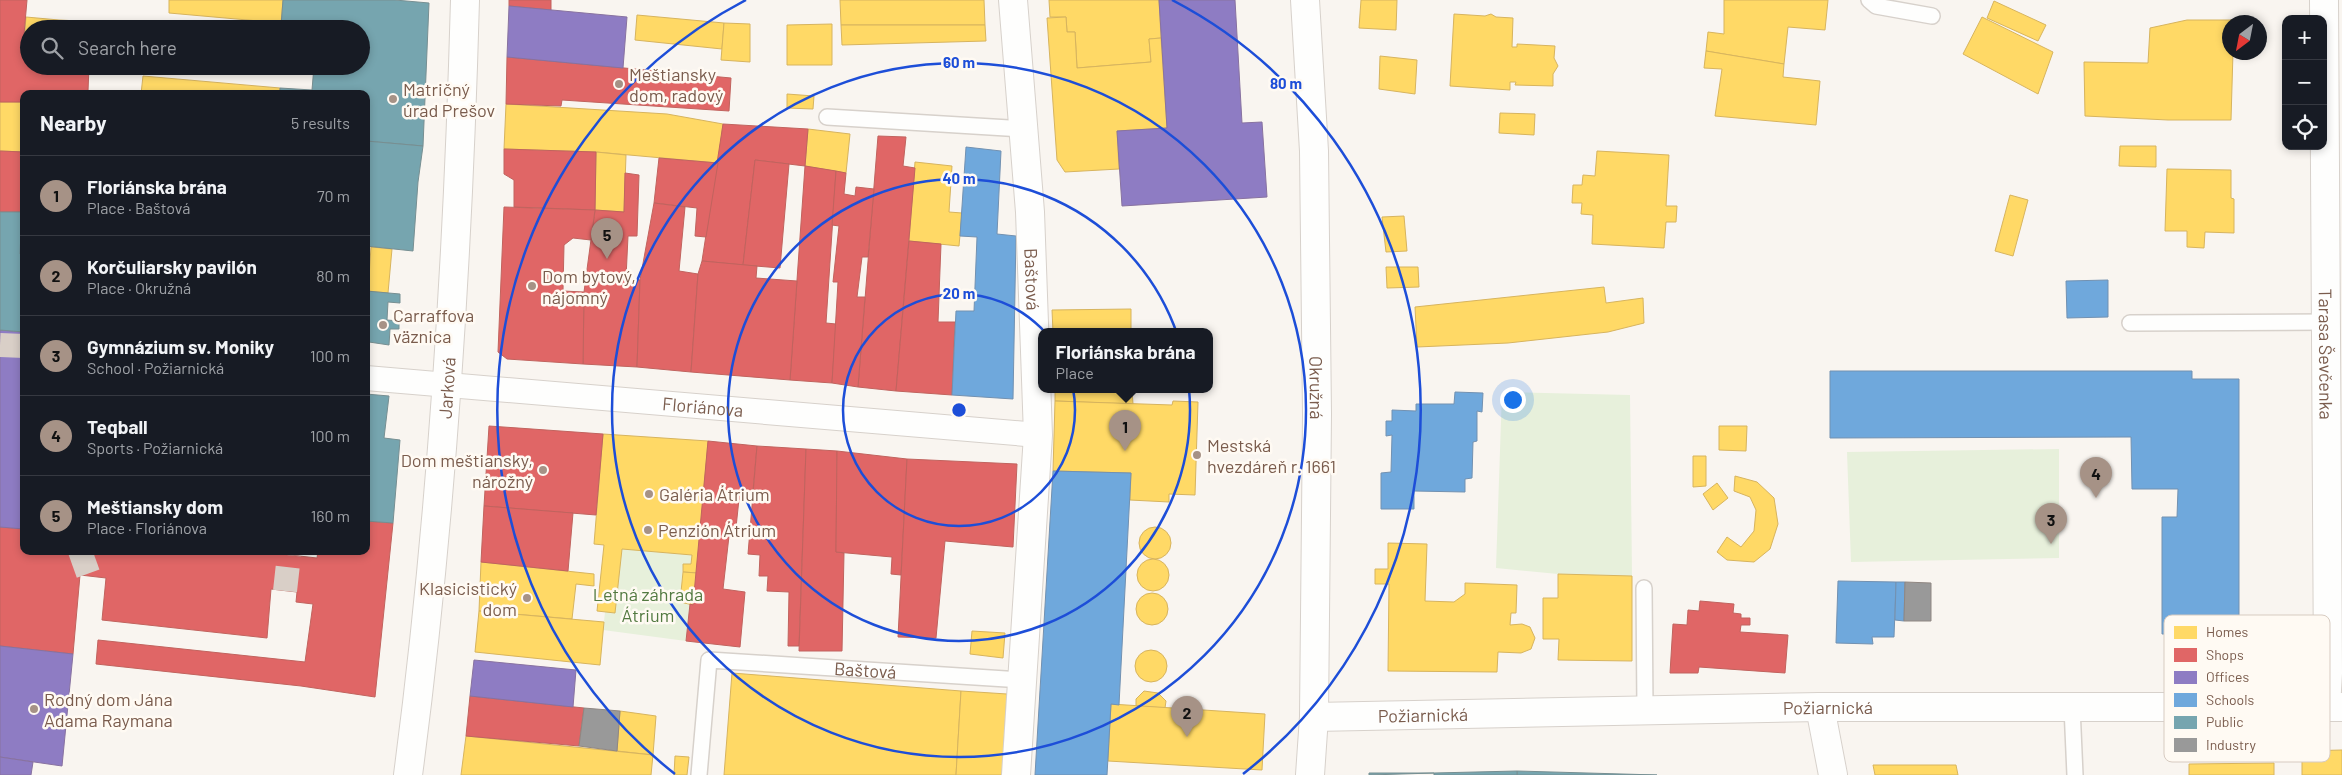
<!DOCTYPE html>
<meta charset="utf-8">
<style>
body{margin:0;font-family:Barlow,sans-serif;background:#242831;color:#f1f3f6}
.controls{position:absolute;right:15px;top:15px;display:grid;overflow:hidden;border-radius:10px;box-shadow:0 2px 8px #0003}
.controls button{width:45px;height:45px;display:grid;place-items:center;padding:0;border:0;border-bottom:1px solid #363941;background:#171b24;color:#f1f3f6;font:25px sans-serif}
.compass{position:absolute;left:2222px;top:15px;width:45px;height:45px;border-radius:50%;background:#171b24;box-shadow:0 2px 8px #0003;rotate:212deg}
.you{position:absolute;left:1512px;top:399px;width:18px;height:18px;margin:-12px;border:4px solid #fff;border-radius:50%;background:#1a73e8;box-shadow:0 0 0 8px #1a73e833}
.badge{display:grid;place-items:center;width:32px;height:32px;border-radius:50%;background:#a69286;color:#111;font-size:16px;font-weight:700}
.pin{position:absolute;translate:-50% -41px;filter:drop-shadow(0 1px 2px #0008)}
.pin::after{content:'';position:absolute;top:26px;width:18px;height:15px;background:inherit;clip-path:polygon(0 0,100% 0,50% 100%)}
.popup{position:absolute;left:1038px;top:328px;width:175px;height:65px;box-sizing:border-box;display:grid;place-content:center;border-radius:10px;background:#171b24;filter:drop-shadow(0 1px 4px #0005);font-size:16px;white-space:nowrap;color:#9ea1a6}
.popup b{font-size:19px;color:#f1f3f6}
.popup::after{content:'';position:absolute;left:50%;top:100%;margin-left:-10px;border:10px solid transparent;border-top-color:#171b24}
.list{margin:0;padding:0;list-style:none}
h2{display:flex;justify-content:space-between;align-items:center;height:65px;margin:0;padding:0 20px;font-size:21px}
h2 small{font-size:16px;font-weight:400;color:#9ea1a6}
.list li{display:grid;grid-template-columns:32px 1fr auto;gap:15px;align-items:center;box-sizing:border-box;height:80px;padding:0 20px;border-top:1px solid #363941}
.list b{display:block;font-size:19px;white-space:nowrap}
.list p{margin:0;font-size:16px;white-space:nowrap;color:#9ea1a6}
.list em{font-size:16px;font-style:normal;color:#9ea1a6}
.icon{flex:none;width:28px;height:28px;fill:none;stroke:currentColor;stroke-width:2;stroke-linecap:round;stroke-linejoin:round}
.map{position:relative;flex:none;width:2342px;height:775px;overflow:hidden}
.search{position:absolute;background:#171b24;box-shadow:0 2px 8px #0003;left:20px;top:20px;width:350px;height:55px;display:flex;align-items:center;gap:12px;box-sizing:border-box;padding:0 18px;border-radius:28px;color:#9ea1a6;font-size:19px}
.panel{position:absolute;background:#171b24;box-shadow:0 2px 8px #0003;left:20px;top:90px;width:350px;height:465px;border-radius:10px}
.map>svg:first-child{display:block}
.green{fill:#e7f0db}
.homes{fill:#ffd966;stroke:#d7b45e}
.shops{fill:#e06666;stroke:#c1635e}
.offices{fill:#8e7cc3;stroke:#8872a0}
.schools{fill:#6fa8dc;stroke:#7291b1}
.public{fill:#76a5af;stroke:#778f92}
.industry{fill:#999;stroke:#908782}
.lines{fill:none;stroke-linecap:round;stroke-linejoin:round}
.pedestrian-tunnel{stroke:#d9cfc7;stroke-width:24;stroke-dasharray:24 12;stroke-linecap:butt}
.service-casing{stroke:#d7d1cb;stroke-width:18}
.pedestrian-casing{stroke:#d7d1cb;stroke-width:26}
.minor-casing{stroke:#d7d1cb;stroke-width:30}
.service{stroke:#fefefd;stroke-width:15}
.pedestrian{stroke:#fefefd;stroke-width:24}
.minor{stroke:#fefefd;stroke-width:28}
.ring{fill:none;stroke:#1d4ed8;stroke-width:2.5}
.poi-dot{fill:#a69286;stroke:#fffaf3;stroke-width:2}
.labels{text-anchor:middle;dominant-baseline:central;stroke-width:5;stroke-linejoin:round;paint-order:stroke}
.poi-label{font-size:18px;fill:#7a5c4d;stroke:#fffaf3;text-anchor:start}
.street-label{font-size:18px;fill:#7a5c4d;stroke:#fffaf3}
.park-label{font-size:18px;fill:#537a41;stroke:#fffaf3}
.key{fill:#fffaf3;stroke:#d7cbc1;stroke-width:1}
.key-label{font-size:14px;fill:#7a5c4d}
.centre{fill:#1d4ed8;stroke:#fffaf3;stroke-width:2.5}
.ring-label{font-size:15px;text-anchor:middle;font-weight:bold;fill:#1d4ed8;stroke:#fffaf3;stroke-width:5;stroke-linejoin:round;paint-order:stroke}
</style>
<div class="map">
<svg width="2342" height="775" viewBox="0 0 2342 775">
<rect width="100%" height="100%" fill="#f9f5f0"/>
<g class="green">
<path d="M1502,392L1630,395L1632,576L1558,574L1496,568Z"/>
<path d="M2059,449V558L1851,562L1847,452Z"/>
<path d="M622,549L692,555L691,564L683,565L680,602L690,604L686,641L603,630L605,612L615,613Z"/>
</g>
<g class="homes">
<path d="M169,0H283L281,23L169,13Z"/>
<path d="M840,0H984L985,25H841Z"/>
<path d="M1049,0H1159L1161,38L1149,39L1151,62L1077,68L1075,32H1067L1066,17H1050Z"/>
<path d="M1361,0H1397L1396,30L1359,28Z"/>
<path d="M1724,0H1828L1825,30L1788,27L1784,64L1706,51L1708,32L1724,34Z"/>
<path d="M1994,1L2046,25L2038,41L1987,18Z"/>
<path d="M1454,14L1485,16L1491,14L1496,17L1513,18L1512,47H1517V44L1555,46L1554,58L1558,66L1553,74V86L1515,85L1516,82H1510V90L1450,86Z"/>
<path d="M637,15L724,23L722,49L635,40Z"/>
<path d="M26,17L59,20L58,29H29V43L24,42Z"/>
<path d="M1066,17L1067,32H1075L1077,68L1151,62L1149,39L1161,38L1167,128L1117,131L1119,169L1065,172L1057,160L1047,18Z"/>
<path d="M1982,17L2053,52L2038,94L1963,54Z"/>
<path d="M59,20L158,25V29H58Z"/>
<path d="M2187,20H2233V22H2230V52H2233L2231,120H2168L2085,116L2084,62L2148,63L2150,28Z"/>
<path d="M724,23L750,24V62L721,60Z"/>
<path d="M832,24V65H787V25Z"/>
<path d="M841,25H985L986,41L842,45Z"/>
<path d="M24,42L29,43V58L22,57Z"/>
<path d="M1706,51L1784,64L1783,77L1820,81L1816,125L1715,116L1722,69L1704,68Z"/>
<path d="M1380,56L1417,60L1415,94L1379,89Z"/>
<path d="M143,76L280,88V94H141Z"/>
<path d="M787,94L814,96L813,109L787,108Z"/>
<path d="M0,102H24V152L0,151Z"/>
<path d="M506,104L667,114L723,124L718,163L596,152L504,149Z"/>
<path d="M1500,113L1535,114L1534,135L1499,133Z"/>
<path d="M808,129L850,134L846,173L805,166Z"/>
<path d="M2120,146H2156V167L2119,166Z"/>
<path d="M1597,151L1669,155L1666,206H1677L1676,222H1666L1664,248L1592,244L1593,215L1581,214L1582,203H1572L1573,185H1582L1583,175L1595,176Z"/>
<path d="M596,152L626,155L624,212L595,210Z"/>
<path d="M915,162L952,166L949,212L962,213L959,246L909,241Z"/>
<path d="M2167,169L2231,170V198L2234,199V233L2205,232L2204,248L2187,247V231H2165Z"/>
<path d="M2010,195L2028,200L2013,256L1995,251Z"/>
<path d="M1404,216L1407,251L1386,252L1382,217Z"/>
<path d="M371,247L392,249L388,293L368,291Z"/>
<path d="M1386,267H1418L1419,287L1387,288Z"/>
<path d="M1604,287L1606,303L1643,298L1644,323L1608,332L1508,343L1417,347L1415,307Z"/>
<path d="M1131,309V332H1053L1052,310Z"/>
<path d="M1055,390H1132L1133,404L1055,401Z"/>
<path d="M1055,401L1172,405L1173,401L1198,402L1195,495L1169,494V502L1130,500L1131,473L1053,471Z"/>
<path d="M1719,426H1747L1746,451L1719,450Z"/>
<path d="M603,434L708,441L697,573L683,572V564H691L692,555L622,549L615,613L597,611L604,545L594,544Z"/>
<path d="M1693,456H1706V486L1693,487Z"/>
<path d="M1735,476L1757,482L1774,498L1778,524L1770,549L1754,562L1727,560L1717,552L1727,537L1741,547L1754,531L1756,510L1750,497L1734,491Z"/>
<path d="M1717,483L1728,498L1713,510L1703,494Z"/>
<circle cx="1155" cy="543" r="16"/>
<path d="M1388,543L1427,544L1425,601L1454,602L1465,594V583L1517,585L1516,613H1511L1510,625L1522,624L1530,627L1535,638L1531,649L1521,653L1498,652L1497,672L1388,671L1389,584H1375V569H1388Z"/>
<circle cx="1153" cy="575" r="16"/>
<path d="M481,562L594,574V586L576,584L572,619L479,611Z"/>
<path d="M683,572L697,573L693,605L680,602Z"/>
<path d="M1558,574L1632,576V661L1558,660L1559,639H1543V598H1558Z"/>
<circle cx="1152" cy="609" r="16"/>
<path d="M479,611L604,622L600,665L475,652Z"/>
<path d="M972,631L1005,633L1003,658L970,654Z"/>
<circle cx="1151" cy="666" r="16"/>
<path d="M732,673L961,691L956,775H724Z"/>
<path d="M961,691L1007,694L1002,775H956Z"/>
<path d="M1144,691L1158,693L1166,701L1165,708L1136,706V699Z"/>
<path d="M1111,704L1265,714L1262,770L1108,761Z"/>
<path d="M620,711L656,716L653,755L617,751Z"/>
<path d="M466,736L653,755L651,775H461Z"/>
<path d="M2342,750V775H2302V751Z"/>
<path d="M675,756L689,757L687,775H674Z"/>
<path d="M2274,763V775H2189V764Z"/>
<path d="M1873,765H1956L1958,775H1875Z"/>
</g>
<g class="shops">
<path d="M0,0H27L22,57L29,58V66H89L88,91L118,94H24V102H0Z"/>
<path d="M509,0H551V10L509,6Z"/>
<path d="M507,57L731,78L729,111L562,100L561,106L506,104Z"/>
<path d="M723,124L808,129L805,166L755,160L743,265L702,261Z"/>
<path d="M878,136L906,137L903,166L915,168L896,391L858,387Z"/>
<path d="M504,149L596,152L595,210L514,207V180L504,174Z"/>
<path d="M0,151L24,152V212H0Z"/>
<path d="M659,158L718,163L706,237L695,236L697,208L654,203Z"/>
<path d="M755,160L789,164L780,268L743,265Z"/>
<path d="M805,166L836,171L826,323L836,324L832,383L790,380Z"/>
<path d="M836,171L846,173L844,194L855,196L856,187L874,189L868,257H862L857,297H865L858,387L832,383L838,282H833L839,226L832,225Z"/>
<path d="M625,173L639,175L637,236H628L626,278L640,280L637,367L583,364L584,292L595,210L624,212Z"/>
<path d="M654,203L685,207L679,271L698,274L691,372L637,367L640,280Z"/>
<path d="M504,207L595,210L591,240L573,238L564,245L563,291L584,292L583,364L507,359L498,352Z"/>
<path d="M909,241L941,244L938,322H955L952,395L896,391Z"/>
<path d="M702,261L757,266L756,278L797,281L790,380L691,372L698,274Z"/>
<path d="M489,426L603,434L596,515L484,506Z"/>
<path d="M708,441L757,446L752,502L739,499L735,537L729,536L723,589L745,592L740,647L686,641L690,604L693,605Z"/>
<path d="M757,446L806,449L799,646H788L789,592L767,591L768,576H759L760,555L748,554Z"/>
<path d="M806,449L837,451L836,552L844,553L842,651H799Z"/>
<path d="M837,451L907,459L901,575L891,574L892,557L836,552Z"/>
<path d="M907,459L1017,464L1013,547L945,541L936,638L898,637Z"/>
<path d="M484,506L573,513L568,571L481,562Z"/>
<path d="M366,521L393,523L375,697L301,686L96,664L98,640L305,662L313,604L296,602L297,592L271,589L267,638L102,620L106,578L80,575L73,654L0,646V527L24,529V551H255L317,558L318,551H366Z"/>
<path d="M1700,601L1734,604L1733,613L1741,614V618H1750V625H1741L1740,632L1788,635L1785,673L1699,667L1698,673H1670L1673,624L1687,625L1688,610L1699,611Z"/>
<path d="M470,696L584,708L579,746L466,736Z"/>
</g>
<g class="offices">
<path d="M1159,0H1235L1242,123L1262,122L1267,197L1122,206L1117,131L1167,128Z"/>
<path d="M509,6L627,17L623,68L507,57Z"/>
<path d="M0,330L24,332V529L0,527Z"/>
<path d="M0,646L73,654L62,766L0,757Z"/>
<path d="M474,660L576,670L573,707L470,696Z"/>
<path d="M0,757L33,762L31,775H0Z"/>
</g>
<g class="schools">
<path d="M966,147L1001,151L997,234L1016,236L1013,399L952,395L956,311H974L977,237L960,236Z"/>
<path d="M2108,280V317L2067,318L2066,281Z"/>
<path d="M1830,371H2192V379H2239V634H2162V517H2177L2178,489H2132L2131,437L1830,438Z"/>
<path d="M1455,392L1483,393L1482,412L1477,411V441L1473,442L1472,478L1465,479V492L1414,491V509H1381V473L1391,472L1392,435L1386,436V421H1392V410L1416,411V404H1454Z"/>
<path d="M1053,471L1131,473L1119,705L1111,704L1107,775H1035Z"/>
<path d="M1838,581L1896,582L1894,637H1872L1873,644L1836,643Z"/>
<path d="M1896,582H1905L1904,621L1895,620Z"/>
</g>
<g class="public">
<path d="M283,0H395L429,3L423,146L366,141V94H280V88L312,90L314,66H361V29H302L281,26Z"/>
<path d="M366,141L423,146L418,182L413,251L366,246Z"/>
<path d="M0,212H22L20,254H24V332L0,330Z"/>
<path d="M366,291L400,294V303L388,302L387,320L399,321V329H390L389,345L369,342L368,355H366Z"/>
<path d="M366,394L389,396L384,438L400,440L393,523L366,521Z"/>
<path d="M1517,771L1657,775H1517Z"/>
<path d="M1517,771V775H1434V773Z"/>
<path d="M1369,773H1434L1369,775Z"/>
</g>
<g class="industry">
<path d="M1905,582L1931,583V621H1904Z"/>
<path d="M584,708L620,711L617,751L579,746Z"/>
</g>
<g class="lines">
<g class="pedestrian-tunnel">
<path d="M0,345L24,346"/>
<path d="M80,551L89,576"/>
<path d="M285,591L289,555"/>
</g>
<g class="service-casing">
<g id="service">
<path d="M1869,0L1876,6L1932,16"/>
<path d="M827,117L1024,129"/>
<path d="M2130,323L2326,322"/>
<path d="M1644,588L1645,710"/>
<path d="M2072,707L2075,775"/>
<path id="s1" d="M699,775L709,660L1022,680"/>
</g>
</g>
<g class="pedestrian-casing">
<g id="pedestrian">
<path id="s2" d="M366,378L1038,435"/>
</g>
</g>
<g class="minor-casing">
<g id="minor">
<path id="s3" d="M1013,0L1030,212L1038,435L1016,775"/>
<path id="s4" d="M1305,0L1314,151L1317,414L1314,717L1310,775"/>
<path id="s5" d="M2324,0L2328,673L2326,707"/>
<path d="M1820,707L1833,775"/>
<path id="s6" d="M1314,717L1820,707H2342"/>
<path id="s7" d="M408,775C442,518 458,259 465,0"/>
</g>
</g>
<use href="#service" class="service"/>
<use href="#pedestrian" class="pedestrian"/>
<use href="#minor" class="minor"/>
</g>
<g class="ring">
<circle cx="959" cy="410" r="116"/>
<circle cx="959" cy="410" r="231"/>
<circle cx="959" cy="410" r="347"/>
<path d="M675 774A462 462 0 0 1 746 0M1172 0A462 462 0 0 1 1243 774"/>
</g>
<g class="poi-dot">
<circle cx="619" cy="84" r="5"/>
<circle cx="393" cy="99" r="5"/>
<circle cx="532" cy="286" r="5"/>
<circle cx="383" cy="325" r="5"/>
<circle cx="1197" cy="455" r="5"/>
<circle cx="543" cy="470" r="5"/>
<circle cx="649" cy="494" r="5"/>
<circle cx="648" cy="530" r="5"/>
<circle cx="527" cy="598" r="5"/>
<circle cx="34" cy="709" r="5"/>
</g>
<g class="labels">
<g class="poi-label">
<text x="629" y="74">Meštiansky<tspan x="629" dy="21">dom, radový</tspan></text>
<text x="403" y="89">Matričný<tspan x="403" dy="21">úrad Prešov</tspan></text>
<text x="542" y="276">Dom bytový,<tspan x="542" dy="21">nájomný</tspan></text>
<text x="393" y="315">Carraffova<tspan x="393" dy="21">väznica</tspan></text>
<text x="1207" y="445">Mestská<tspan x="1207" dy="21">hvezdáreň r. 1661</tspan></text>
<text x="533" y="460" text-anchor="end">Dom meštiansky,<tspan x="533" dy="21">nárožný</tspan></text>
<text x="659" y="494">Galéria Átrium</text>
<text x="658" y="530">Penzión Átrium</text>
<text x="517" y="588" text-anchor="end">Klasicistický<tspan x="517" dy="21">dom</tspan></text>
<text x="44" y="699">Rodný dom Jána<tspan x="44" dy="21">Adama Raymana</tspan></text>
</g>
<g class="street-label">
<text stroke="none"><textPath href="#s3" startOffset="280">Baštová</textPath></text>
<text stroke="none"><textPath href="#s5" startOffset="354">Tarasa Ševčenka</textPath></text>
<text stroke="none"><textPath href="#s4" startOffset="388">Okružná</textPath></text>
<text stroke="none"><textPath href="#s7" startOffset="389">Jarková</textPath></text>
<text stroke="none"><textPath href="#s2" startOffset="338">Floriánova</textPath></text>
<text stroke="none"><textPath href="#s1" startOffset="272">Baštová</textPath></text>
<text stroke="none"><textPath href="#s6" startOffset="514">Požiarnická</textPath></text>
<text stroke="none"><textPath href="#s6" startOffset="109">Požiarnická</textPath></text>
</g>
<g class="park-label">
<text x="648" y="594">Letná záhrada<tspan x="648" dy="21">Átrium</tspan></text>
</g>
</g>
<rect x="2164" y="615" width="166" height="147" rx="8" class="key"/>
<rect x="2174" y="626" width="23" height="13" fill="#ffd966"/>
<rect x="2174" y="648" width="23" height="14" fill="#e06666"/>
<rect x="2174" y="671" width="23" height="13" fill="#8e7cc3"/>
<rect x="2174" y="693" width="23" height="14" fill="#6fa8dc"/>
<rect x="2174" y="716" width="23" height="13" fill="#76a5af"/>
<rect x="2174" y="738" width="23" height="14" fill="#999"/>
<g class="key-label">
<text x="2206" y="637">Homes</text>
<text x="2206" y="660">Shops</text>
<text x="2206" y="682">Offices</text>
<text x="2206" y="705">Schools</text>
<text x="2206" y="727">Public</text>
<text x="2206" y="750">Industry</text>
</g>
<circle cx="959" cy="410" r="8" class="centre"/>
<g class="ring-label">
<text x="959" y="68">60 m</text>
<text x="1286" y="89">80 m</text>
<text x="959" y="184">40 m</text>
<text x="959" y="299">20 m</text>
</g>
</svg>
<div class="controls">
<button>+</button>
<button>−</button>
<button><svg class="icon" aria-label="locate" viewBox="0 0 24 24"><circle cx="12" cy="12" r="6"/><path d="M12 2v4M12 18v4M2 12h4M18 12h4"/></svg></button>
</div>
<svg class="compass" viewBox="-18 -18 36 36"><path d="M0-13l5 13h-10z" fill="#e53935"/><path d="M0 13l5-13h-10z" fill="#9ea1a6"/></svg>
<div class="you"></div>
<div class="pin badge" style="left:1125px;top:451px">1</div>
<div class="popup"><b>Floriánska brána</b>Place</div>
<div class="pin badge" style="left:1187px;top:737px">2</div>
<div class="pin badge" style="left:2051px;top:544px">3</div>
<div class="pin badge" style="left:2096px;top:498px">4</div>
<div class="pin badge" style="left:607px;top:259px">5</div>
<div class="search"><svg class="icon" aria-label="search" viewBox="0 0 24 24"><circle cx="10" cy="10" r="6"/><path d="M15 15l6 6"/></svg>Search here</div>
<section class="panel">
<h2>Nearby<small>5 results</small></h2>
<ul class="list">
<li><span class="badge">1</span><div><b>Floriánska brána</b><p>Place · Baštová</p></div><em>70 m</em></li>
<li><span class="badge">2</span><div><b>Korčuliarsky pavilón</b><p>Place · Okružná</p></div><em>80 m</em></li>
<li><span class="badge">3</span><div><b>Gymnázium sv. Moniky</b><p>School · Požiarnická</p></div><em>100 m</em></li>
<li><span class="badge">4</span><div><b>Teqball</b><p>Sports · Požiarnická</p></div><em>100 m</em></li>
<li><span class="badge">5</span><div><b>Meštiansky dom</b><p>Place · Floriánova</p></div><em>160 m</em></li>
</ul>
</section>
</div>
